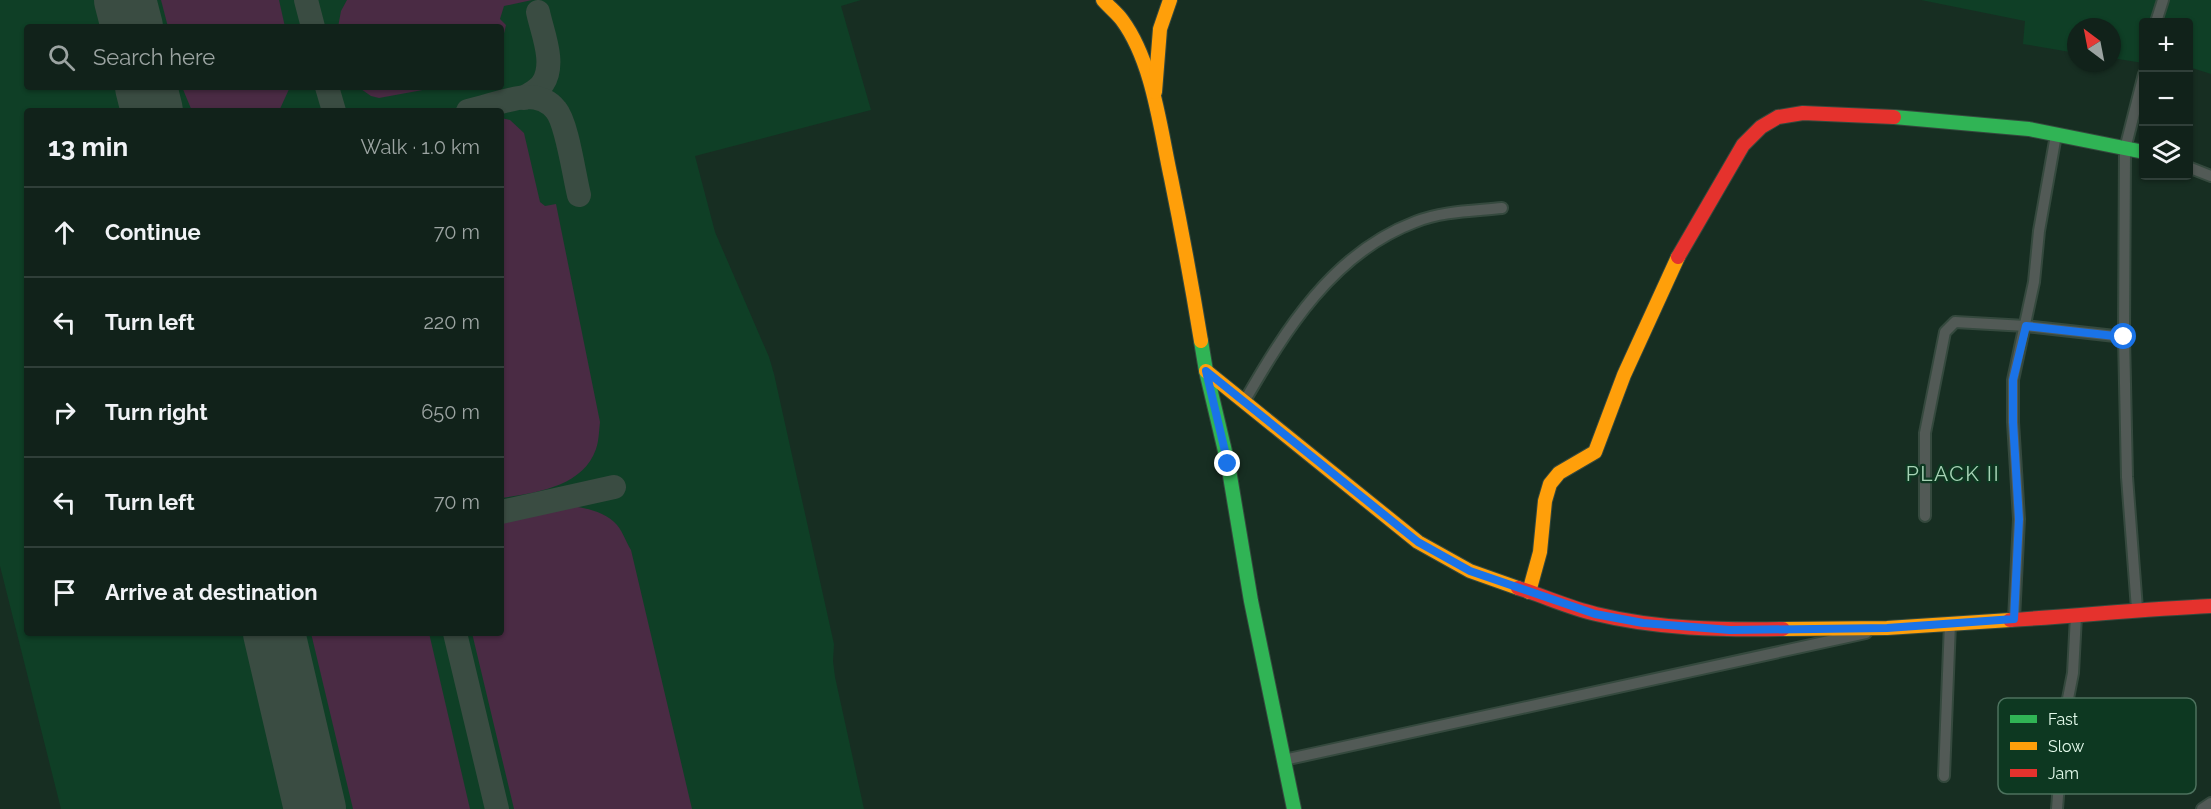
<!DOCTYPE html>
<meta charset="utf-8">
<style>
body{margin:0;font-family:Raleway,sans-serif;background:#1e2f27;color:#f1f3f6}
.controls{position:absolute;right:18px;top:18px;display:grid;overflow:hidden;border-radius:6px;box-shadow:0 2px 4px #0004}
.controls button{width:54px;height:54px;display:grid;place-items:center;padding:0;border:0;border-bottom:2px solid #303f39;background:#11221a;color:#f1f3f6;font:30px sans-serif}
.compass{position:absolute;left:2067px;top:18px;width:54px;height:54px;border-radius:50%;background:#11221a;box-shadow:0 2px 4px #0004;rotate:328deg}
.stop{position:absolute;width:18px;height:18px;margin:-14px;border:4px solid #1a73e8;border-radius:50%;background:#fff}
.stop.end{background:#1a73e8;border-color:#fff;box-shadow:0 2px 6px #0008}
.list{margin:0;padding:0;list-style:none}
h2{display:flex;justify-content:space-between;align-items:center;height:78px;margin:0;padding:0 24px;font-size:26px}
h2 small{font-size:20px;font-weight:400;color:#9ca4a2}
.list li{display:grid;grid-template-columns:39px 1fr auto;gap:18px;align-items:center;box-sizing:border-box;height:90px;padding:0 24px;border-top:2px solid #303f39}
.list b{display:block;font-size:22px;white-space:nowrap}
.list em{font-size:20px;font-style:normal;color:#9ca4a2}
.icon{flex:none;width:33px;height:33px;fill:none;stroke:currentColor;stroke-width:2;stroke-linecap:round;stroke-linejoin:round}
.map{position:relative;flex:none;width:2211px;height:809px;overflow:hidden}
.search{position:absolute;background:#11221a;box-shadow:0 2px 4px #0004;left:24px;top:24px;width:480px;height:66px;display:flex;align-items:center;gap:15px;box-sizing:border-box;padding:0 21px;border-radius:6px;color:#9ca4a2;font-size:22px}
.panel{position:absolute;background:#11221a;box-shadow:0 2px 4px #0004;left:24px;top:108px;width:480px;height:528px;border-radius:6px}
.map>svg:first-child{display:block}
.built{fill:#0f3f26;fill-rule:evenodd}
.green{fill:#4a2b44}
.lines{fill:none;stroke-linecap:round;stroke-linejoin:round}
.taxiway{stroke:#3a4c42;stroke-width:24}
.runway{stroke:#3a4c42;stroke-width:62}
.street-casing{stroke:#35493e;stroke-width:14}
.fast-casing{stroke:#35493e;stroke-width:16}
.slow-casing{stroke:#35493e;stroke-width:16}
.jam-casing{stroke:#35493e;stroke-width:16}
.street{stroke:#525a56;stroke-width:10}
.fast{stroke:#30b455;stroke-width:14}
.slow{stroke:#ff9f0a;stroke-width:14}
.jam{stroke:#e5322d;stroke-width:14}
.route{stroke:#1a73e8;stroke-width:8}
.labels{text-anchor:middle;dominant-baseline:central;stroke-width:4.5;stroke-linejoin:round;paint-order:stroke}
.neighbourhood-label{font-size:21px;letter-spacing:1.5px;fill:#a7d3b6;stroke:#0d3821}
.key{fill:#0d3821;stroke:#4d725e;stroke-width:1.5}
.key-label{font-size:16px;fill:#e3faeb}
</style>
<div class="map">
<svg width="2211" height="809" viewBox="0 0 2211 809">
<rect width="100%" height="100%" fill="#172e22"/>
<g class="built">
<path d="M0,0H861L841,6L871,110L695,156L715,232L769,357L774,374L834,644L833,661L835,677L864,809H61L0,566ZM27,27H501V87H27ZM27,111H501V633H27Z"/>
<path d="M1921,0H2211V74L2189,67L2188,22H2144L2143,53H2141L2143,63L2112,58V27H2076V53L2023,44L2025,21Z"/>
</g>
<g class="green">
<path d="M161,0H279L285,27H168Z"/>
<path d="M347,0H532L504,6L500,19L506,25L501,46V27H338L341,11Z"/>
<path d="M182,87H290L279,111H192Z"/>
<path d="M358,87H439L379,98L371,96Z"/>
<path d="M501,118L510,120L524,133L540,202L545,206L556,204L600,422C599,430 599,441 596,449C583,487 535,493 501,498Z"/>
<path d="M568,506C584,507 606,512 617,525C623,532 626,542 631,550L692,809H514L472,633H501V519Z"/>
<path d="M311,633H429L470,809H353Z"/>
</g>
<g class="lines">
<g class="taxiway">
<path d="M306,0L313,27"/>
<path d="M327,87L334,111"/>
<path d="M524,98C531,93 539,90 543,83C556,63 542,32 538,12"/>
<path d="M468,111C487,107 508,98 527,97C538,97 549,101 556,110C567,123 574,175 579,195"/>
<path d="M501,512L614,487"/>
<path d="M455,633L497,809"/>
</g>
<g class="runway">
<path d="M125,0L132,27"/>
<path d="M146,87L152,111"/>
<path d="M274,633L315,809"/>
</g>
<g class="street-casing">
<g id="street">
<path d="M2156,22L2163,0"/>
<path d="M2188,167L2211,176"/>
<path d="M1244,402C1286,329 1333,253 1415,222C1442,211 1474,211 1502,208"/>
<path d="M1925,516V433L1945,332L1955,322L2026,326L2124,337"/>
<path d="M2137,609L2127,477L2124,337L2125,149L2144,74"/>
<path d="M2014,619L2019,519L2013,422V380L2034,282L2039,231L2056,135"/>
<path d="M1284,760L1866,633"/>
<path d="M1944,776L1950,623"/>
<path d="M2057,809L2064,719L2073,673L2076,616"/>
<path d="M2202,809L2211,803"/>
</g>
</g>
<g class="fast-casing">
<g id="fast">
<path d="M1894,117L2029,129L2144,152"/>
<path d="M1201,341L1206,371L1228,464L1251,601L1294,809"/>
</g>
</g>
<g class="slow-casing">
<g id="slow">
<path d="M1103,0C1109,7 1117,13 1122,20C1153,62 1160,128 1171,178C1182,232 1192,286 1201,341"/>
<path d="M1155,92L1160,29L1170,0"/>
<path d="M1206,371L1418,542L1470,571L1518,588"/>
<path d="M1529,592L1540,552L1545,501L1550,484L1559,473L1595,452L1624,375L1678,257"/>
<path d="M1783,629L1887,628L2010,620"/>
</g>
</g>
<g class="jam-casing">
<g id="jam">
<path d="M1678,257L1743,145L1761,127L1778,117L1803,113L1894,117"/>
<path d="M1518,588C1544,596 1570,608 1596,614C1657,629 1721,630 1783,629"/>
<path d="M2010,620C2077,616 2144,609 2211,606"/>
</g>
</g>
<use href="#street" class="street"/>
<use href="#fast" class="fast"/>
<use href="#slow" class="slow"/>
<use href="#jam" class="jam"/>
</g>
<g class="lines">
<path class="route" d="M1228,464L1206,371L1418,542L1470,571L1595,614L1643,623L1730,630L1887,628L2014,619L2019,519L2013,422V380L2026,326L2124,337"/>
</g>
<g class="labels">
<g class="neighbourhood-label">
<text x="1953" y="473">PLACK II</text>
</g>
</g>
<rect x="1998" y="698" width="198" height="96" rx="9" class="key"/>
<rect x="2010" y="715" width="27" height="8" fill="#30b455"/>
<rect x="2010" y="742" width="27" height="8" fill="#ff9f0a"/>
<rect x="2010" y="769" width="27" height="8" fill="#e5322d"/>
<g class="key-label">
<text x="2048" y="725">Fast</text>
<text x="2048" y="752">Slow</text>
<text x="2048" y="779">Jam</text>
</g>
</svg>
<div class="controls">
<button>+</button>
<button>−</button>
<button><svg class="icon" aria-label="layers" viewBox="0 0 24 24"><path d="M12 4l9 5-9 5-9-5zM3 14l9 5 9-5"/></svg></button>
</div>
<svg class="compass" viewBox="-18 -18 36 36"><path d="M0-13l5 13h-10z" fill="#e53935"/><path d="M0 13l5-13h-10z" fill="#9ca4a2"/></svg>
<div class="stop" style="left:2124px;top:337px"></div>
<div class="stop end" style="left:1228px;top:464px"></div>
<div class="search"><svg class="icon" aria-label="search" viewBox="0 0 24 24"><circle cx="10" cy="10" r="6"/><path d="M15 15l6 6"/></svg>Search here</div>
<section class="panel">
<h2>13 min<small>Walk · 1.0 km</small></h2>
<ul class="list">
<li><svg class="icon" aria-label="ahead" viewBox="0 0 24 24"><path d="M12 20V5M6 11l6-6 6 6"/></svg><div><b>Continue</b></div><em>70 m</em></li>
<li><svg class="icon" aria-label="left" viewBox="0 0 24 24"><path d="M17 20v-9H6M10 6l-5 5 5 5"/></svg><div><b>Turn left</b></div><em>220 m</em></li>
<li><svg class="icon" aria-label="right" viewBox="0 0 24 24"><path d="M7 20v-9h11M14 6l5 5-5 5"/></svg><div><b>Turn right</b></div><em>650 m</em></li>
<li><svg class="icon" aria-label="left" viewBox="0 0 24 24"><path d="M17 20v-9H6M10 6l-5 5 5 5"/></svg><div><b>Turn left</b></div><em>70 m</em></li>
<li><svg class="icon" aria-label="arrive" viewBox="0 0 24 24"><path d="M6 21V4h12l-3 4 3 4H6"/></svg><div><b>Arrive at destination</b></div></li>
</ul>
</section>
</div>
